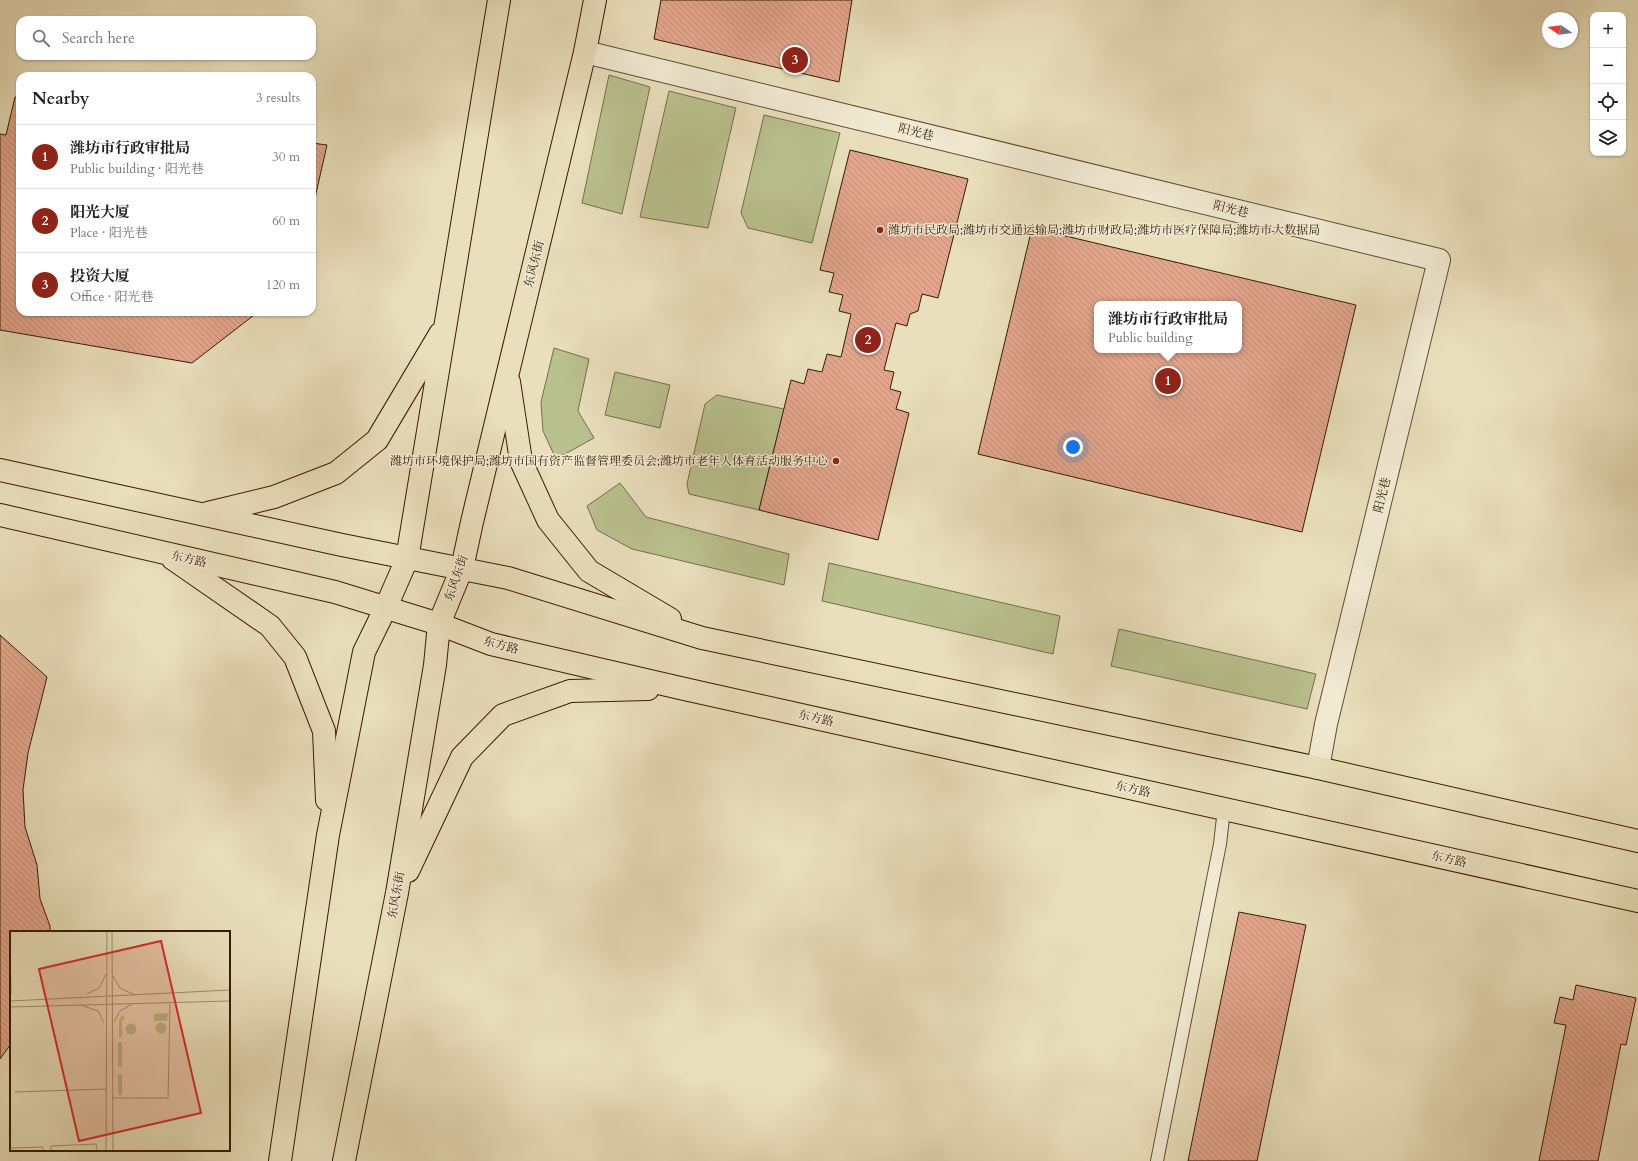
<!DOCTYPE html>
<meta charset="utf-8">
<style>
body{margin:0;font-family:Cardo,"Noto Serif SC",serif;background:#f6f6f6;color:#202124}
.controls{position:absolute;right:12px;top:12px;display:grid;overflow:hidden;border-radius:8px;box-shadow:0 1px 3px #0004}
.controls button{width:36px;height:36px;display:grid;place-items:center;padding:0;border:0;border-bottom:1px solid #e0e0e0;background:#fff;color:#202124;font:20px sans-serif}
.compass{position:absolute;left:1542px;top:12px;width:36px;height:36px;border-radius:50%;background:#fff;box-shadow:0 1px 3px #0004;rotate:283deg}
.you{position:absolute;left:1073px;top:447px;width:14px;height:14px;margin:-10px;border:3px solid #fff;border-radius:50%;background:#1a73e8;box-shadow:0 0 0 6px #1a73e833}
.badge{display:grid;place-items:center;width:26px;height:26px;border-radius:50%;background:#8f2418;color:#fff;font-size:13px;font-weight:700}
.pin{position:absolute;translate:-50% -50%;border:2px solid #fff;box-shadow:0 1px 4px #0006}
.popup{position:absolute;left:1094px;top:301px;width:148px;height:52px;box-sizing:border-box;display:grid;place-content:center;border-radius:8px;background:#fff;filter:drop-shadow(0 1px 3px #0005);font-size:13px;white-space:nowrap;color:#757577}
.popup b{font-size:15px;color:#202124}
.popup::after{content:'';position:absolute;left:50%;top:100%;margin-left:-8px;border:8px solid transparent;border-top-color:#fff}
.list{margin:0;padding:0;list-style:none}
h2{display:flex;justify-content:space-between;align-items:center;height:52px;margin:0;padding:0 16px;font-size:17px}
h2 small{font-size:13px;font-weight:400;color:#757577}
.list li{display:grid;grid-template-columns:26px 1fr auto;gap:12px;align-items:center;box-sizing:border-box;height:64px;padding:0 16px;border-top:1px solid #e0e0e0}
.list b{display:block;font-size:15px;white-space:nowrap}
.list p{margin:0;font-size:13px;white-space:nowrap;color:#757577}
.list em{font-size:13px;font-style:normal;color:#757577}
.icon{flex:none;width:22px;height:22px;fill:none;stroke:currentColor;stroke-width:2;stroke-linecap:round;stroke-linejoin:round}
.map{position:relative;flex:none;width:1638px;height:1161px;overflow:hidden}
.search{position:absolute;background:#fff;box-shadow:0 1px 3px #0004;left:16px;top:16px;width:300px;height:44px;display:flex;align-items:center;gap:10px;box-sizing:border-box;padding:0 14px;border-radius:12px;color:#757577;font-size:15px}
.panel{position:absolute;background:#fff;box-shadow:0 1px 3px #0004;left:16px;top:72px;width:300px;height:244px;border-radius:12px}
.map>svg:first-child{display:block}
.garden{fill:#b9c18e;stroke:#786e47}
.building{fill:url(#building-back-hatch);stroke:#361b00;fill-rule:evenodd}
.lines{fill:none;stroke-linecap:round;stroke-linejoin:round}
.service-casing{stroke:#634c2f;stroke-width:14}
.minor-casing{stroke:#634c2f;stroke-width:24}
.primary-casing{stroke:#361b00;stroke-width:24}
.service{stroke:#f1ead3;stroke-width:12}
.minor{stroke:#f1ead3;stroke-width:22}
.primary{stroke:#e9dfbc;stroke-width:22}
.poi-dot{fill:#8f2418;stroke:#f1ead3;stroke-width:1.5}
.labels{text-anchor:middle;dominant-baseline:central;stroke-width:3;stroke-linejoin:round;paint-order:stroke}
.street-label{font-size:12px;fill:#361b00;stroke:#f1ead3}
.poi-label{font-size:12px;fill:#361b00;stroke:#f1ead3;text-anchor:start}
.inset-road{fill:none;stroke:#a19171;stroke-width:1}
.view{fill:#d62828;fill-opacity:0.15;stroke:#d62828;stroke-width:2}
.inset-edge{fill:none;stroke:#361b00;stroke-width:2}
</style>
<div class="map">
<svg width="1638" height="1161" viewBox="0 0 1638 1161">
<defs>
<pattern id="building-back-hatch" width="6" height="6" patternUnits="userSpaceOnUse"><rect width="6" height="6" fill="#e3a68d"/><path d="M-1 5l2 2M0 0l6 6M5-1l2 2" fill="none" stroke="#c38e78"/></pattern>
</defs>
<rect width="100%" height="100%" fill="#e9dfbc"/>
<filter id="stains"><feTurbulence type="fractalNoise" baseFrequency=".005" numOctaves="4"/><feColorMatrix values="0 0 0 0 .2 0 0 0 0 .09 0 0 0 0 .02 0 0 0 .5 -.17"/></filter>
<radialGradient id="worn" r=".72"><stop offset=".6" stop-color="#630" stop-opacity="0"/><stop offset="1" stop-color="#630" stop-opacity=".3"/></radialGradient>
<g class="garden">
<path d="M609,75L650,87L622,214L582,203Z"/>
<path d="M669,91L736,108L708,228L640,217Z"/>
<path d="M764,115L840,133L812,243L748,228L741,213Z"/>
<path d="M554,348L589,359L578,411L594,438L556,459L543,431L541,402Z"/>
<path d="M615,372L670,385L660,428L605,415Z"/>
<path d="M717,395L784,409L759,510L689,494L687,484L705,404Z"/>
<path d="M620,483L646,517L789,554L784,585L632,549L597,530L587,506Z"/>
<path d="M829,563L1060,616L1053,654L822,601Z"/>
<path d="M1119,629L1316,674L1307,709L1111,666Z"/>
</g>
<g class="building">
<path d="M661,0H852L839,82L654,39Z"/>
<path d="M15,97L20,98V312H258L192,363L0,330V134L6,135Z"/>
<path d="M312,143L327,145L312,211Z"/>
<path d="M850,150L968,179L938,298L922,294L918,311L910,314L907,326L896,323L884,370L894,372L890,389L901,392L896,409L909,413L878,540L759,510L791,380L804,384L808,369L822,372L827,354L841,357L851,314L839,311L843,295L829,292L834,273L820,270Z"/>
<path d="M1032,228L1356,305L1302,532L978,454ZM1097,304H1239V350H1097Z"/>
<path d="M0,635L47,677L28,753L23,790L25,827L37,865L40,899L50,926V932H11V1044L0,1059Z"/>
<path d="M1239,912L1306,925L1257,1161H1188Z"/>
<path d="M1576,985L1636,998L1626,1045L1621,1044L1598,1161H1539L1566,1025L1554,1023L1560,997L1573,1000Z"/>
</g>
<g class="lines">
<g class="service-casing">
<path id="service" d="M1157,1161L1220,844L1224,809"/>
</g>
<g class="minor-casing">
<path id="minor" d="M585,52L1439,260L1326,724L1318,768"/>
</g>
<g class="primary-casing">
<g id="primary">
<path d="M509,382L521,461L548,520L589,571L670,619"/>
<path d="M0,470L342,545L508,578L702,638L1318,768L1638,841"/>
<path d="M208,513L274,497L336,473L377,440L440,334"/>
<path d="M0,515L335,592L439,624L491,644L680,688L1638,901"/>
<path d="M173,559L270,626L295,657L324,731L327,800"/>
<path d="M408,871L462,757L503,715L570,691L648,689"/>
<path d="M280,1161L328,835L364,652L386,607L407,559L499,0"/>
<path d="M344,1161L397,893L435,665L439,624L462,568L472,522L585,52L595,0"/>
</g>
</g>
<use href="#service" class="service"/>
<use href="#minor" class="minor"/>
<use href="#primary" class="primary"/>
</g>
<g class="poi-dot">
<circle cx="880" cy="230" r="4"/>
<circle cx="836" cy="461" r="4"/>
</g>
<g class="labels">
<g class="street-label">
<text transform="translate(916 132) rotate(14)">阳光巷</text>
<text transform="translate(1231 209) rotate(14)">阳光巷</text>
<text transform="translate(534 264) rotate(-76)">东风东街</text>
<text transform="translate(1382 495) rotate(-76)">阳光巷</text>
<text transform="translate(189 559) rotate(13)">东方路</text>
<text transform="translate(456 578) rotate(-71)">东风东街</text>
<text transform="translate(501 645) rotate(16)">东方路</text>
<text transform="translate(816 718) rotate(13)">东方路</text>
<text transform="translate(1133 789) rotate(13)">东方路</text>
<text transform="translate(1449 859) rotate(13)">东方路</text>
<text transform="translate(396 895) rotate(-80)">东风东街</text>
</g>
<g class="poi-label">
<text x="888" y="230">潍坊市民政局;潍坊市交通运输局;潍坊市财政局;潍坊市医疗保障局;潍坊市大数据局</text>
<text x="828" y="461" text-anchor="end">潍坊市环境保护局;潍坊市国有资产监督管理委员会;潍坊市老年人体育活动服务中心</text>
</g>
</g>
<g transform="translate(10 931)">
<rect width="220" height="220" fill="#e9dfbc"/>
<path d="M0,0L2,63H0Z" fill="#b9c18e"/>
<path d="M158,82L157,90H144V83ZM112,84L115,87L112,90V106H109V90ZM145.5 97a5.5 5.5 0 1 1 11 0a5.5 5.5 0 1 1-11 0ZM115.5 98a5.5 5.5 0 1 1 11 0a5.5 5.5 0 1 1-11 0ZM108,111H112V136H108ZM108,143H112V164H108Z" fill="#b9c18e"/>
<path class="inset-road" d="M102,0L103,220M103,45L110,57L125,64M77,63L89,57L96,43M0,70L220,59M71,74L88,80L94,92M0,76L220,70M104,91L110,80L122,73M5,161L96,158M102,167H158L160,73M0,217L33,216V220M41,220V215L86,213L87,220M96,220L97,0"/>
<path class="view" d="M151,10L191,182L69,210L29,38Z"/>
<rect width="220" height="220" class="inset-edge"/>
</g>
<rect width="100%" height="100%" filter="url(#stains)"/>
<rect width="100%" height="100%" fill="url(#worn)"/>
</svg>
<div class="controls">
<button>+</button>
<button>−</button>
<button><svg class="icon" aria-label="locate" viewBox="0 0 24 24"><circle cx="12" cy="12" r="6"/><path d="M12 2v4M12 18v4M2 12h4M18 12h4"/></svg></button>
<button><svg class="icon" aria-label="layers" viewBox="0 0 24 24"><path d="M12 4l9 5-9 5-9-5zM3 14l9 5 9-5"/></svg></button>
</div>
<svg class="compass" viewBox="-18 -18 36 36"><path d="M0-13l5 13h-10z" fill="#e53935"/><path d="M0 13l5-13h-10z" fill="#757577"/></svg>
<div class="you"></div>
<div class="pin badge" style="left:1168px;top:381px">1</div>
<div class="popup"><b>潍坊市行政审批局</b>Public building</div>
<div class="pin badge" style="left:868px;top:340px">2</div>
<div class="pin badge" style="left:795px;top:60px">3</div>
<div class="search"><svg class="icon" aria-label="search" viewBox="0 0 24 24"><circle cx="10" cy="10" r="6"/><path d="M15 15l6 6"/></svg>Search here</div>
<section class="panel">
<h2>Nearby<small>3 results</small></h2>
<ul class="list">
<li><span class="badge">1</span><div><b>潍坊市行政审批局</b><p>Public building · 阳光巷</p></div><em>30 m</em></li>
<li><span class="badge">2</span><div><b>阳光大厦</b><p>Place · 阳光巷</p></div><em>60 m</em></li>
<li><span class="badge">3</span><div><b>投资大厦</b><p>Office · 阳光巷</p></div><em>120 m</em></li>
</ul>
</section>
</div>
